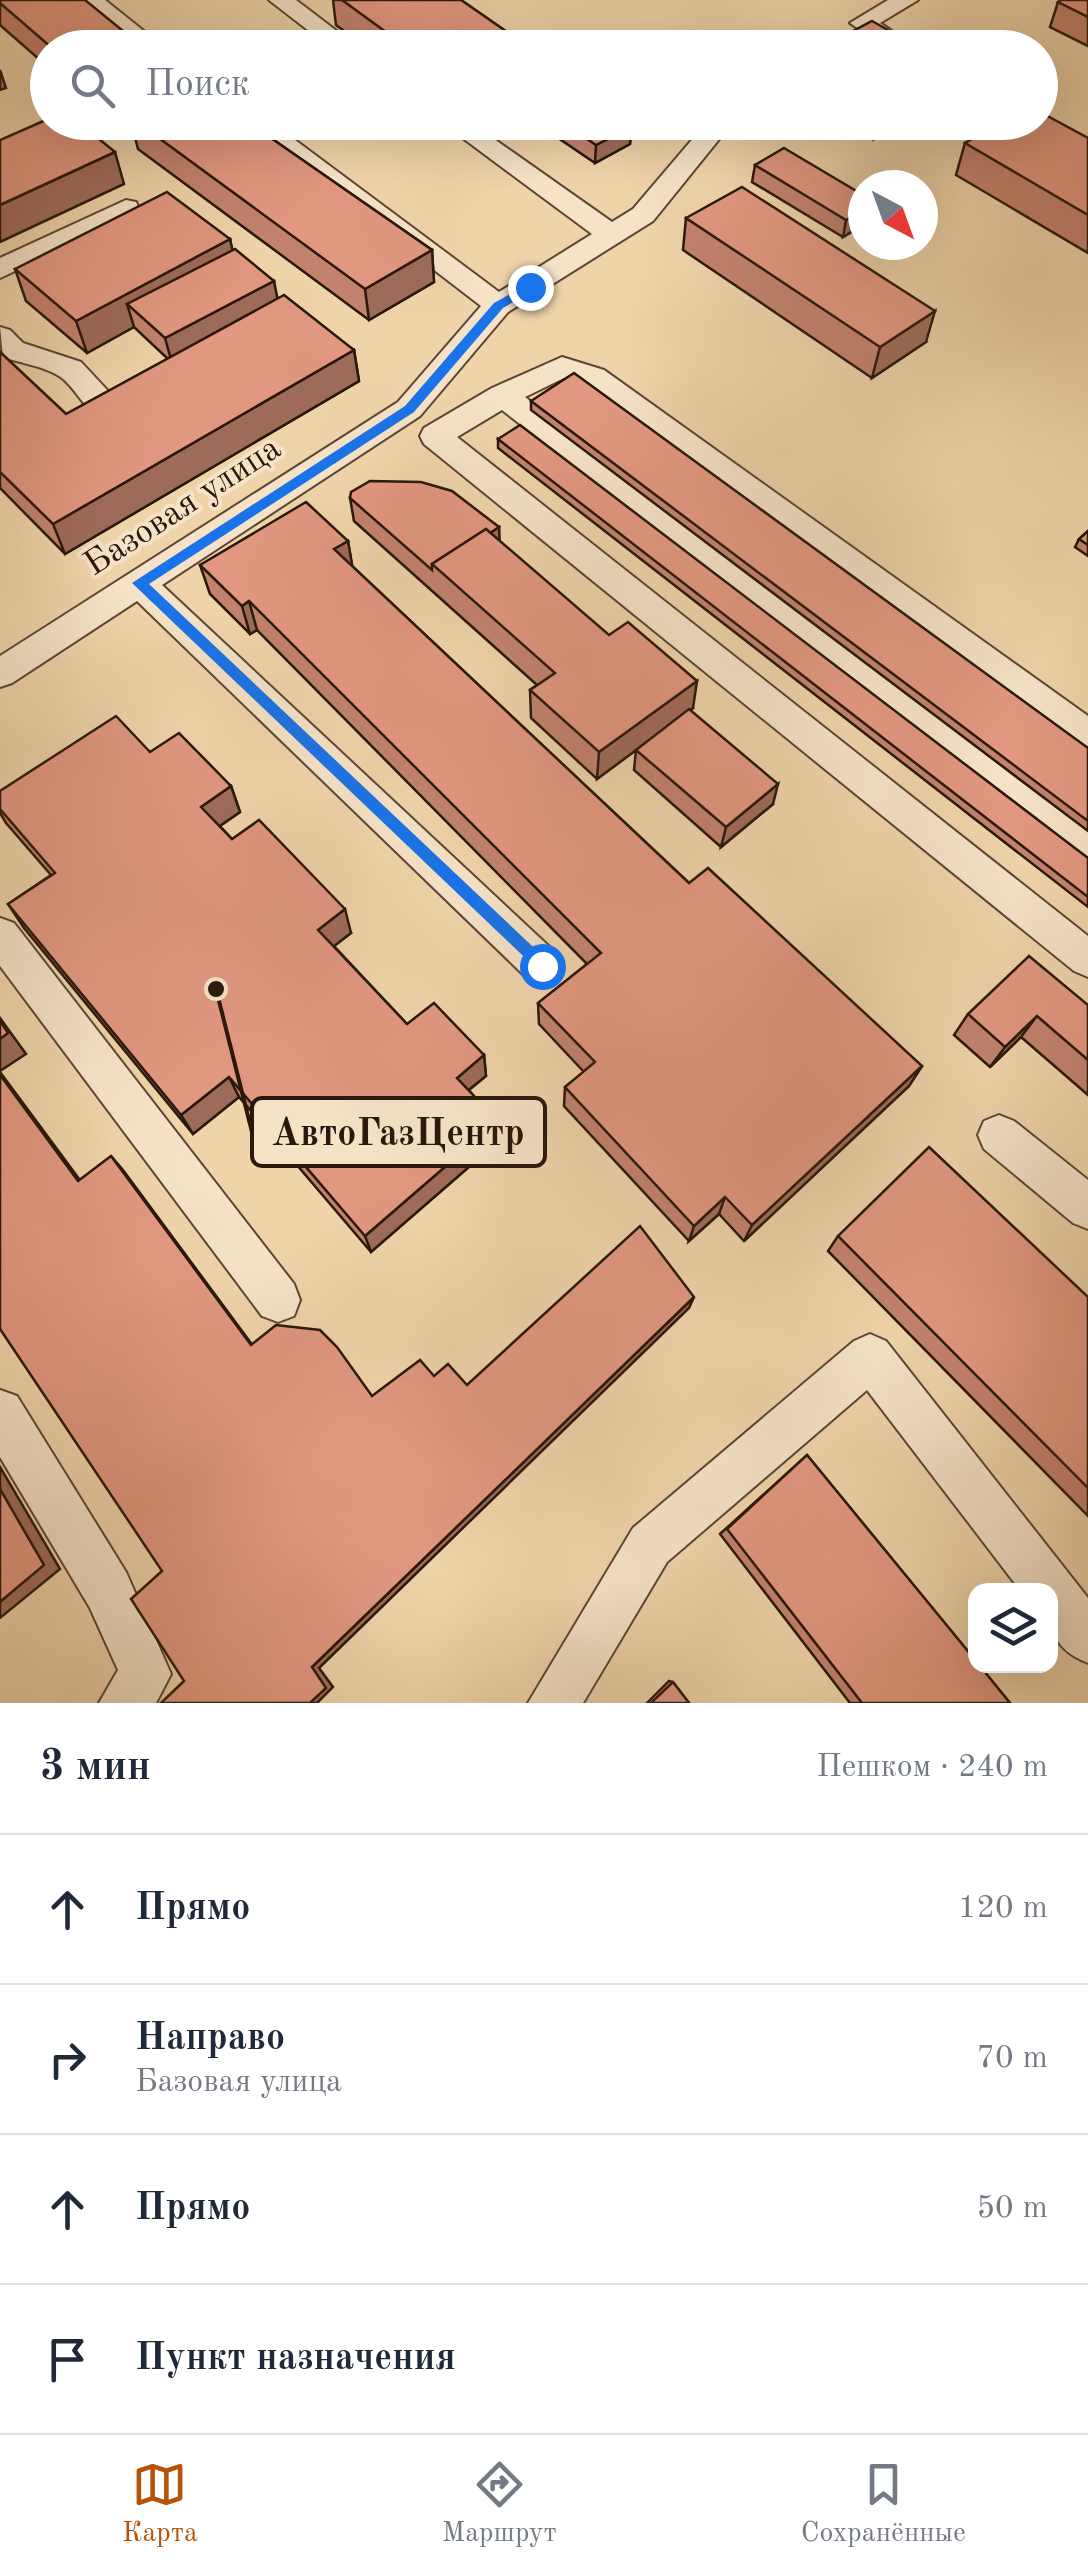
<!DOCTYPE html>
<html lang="ru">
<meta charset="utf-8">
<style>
body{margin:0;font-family:"Old Standard TT",serif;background:#f2f2f3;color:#1f2937}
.controls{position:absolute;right:30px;bottom:30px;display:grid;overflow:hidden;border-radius:20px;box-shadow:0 10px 40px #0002}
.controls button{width:90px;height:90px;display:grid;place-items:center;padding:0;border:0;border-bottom:2px solid #e0e1e3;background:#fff;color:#1f2937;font:50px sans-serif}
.compass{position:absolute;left:848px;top:170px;width:90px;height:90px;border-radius:50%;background:#fff;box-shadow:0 10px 40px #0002;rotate:139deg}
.stop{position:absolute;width:30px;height:30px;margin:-22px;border:8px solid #1a73e8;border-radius:50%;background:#fff}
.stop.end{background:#1a73e8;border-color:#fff;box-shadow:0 2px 10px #0008}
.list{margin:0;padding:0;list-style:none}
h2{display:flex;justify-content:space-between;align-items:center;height:130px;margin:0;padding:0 40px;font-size:42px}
h2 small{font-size:32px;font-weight:400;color:#747a83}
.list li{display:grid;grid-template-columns:65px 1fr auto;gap:30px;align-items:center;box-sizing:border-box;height:150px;padding:0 40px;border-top:2px solid #e0e1e3}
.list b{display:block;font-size:38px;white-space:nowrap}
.list p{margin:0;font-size:32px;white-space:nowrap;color:#747a83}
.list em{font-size:32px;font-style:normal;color:#747a83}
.icon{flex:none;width:55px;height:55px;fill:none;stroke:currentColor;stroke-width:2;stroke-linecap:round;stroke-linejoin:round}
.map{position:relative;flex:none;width:1088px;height:1703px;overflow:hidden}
.search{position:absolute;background:#fff;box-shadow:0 10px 40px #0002;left:30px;right:30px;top:30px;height:110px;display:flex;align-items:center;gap:25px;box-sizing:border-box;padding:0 35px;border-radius:55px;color:#747a83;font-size:38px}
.sheet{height:730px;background:#fff}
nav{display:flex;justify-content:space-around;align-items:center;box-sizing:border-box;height:140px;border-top:2px solid #e0e1e3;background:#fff;font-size:28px;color:#747a83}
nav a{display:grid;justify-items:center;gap:5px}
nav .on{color:#b45309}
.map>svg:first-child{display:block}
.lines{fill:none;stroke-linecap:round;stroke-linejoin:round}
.minor-casing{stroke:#5a4733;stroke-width:4}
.minor{fill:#f5e2c7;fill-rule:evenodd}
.wall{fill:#c2826e;stroke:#29180c;stroke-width:2.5}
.shaded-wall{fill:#9e6a5a;stroke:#29180c;stroke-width:2.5}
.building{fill:#e19780;stroke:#29180c;stroke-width:2.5}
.route{fill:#1a73e8}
.labels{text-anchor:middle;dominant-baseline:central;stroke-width:8;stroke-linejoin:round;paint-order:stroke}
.street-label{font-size:35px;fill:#29180c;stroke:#f5e2c7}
.leader{fill:none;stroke:#29180c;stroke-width:4}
.callout-dot{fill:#29180c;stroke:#f5e2c7;stroke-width:4}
.callout{fill:#f5e2c7;stroke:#29180c;stroke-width:4}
.callout-label{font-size:38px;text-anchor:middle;font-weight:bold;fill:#29180c}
</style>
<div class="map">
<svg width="1088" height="1703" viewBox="0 0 1088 1703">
<rect width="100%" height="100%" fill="#efd3a9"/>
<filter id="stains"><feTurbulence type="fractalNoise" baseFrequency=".002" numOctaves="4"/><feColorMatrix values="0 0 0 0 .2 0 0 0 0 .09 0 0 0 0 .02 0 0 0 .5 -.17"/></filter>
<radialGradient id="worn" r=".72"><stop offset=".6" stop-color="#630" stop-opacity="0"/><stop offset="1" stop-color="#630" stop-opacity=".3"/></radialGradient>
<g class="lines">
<g class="minor-casing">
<g id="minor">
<path d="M78,0H105L165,48H137Z"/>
<path d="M269,0H296L359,48H331Z"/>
<path d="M888,0H918L880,23L917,48H887L850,23Z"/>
<path d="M242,122H271L499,292L592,234L441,122H470L612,222L633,209L707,122H733L653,221L508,312L420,416L162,585L556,953L562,966L556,979L542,984L528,979L137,601L12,683L0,687V656L398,402L481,306Z"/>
<path d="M126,200L136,202L139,208L136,214L0,278V258Z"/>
<path d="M0,327L10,330L23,343L81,362L122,406L126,413L122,420C92,429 82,394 62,378C48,367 20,363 3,357Z"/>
<path d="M562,357L604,370L1088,716V749L1075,745L582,384L564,378L525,397L1088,823V860L1075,855L502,410L457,437L1088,936V977L1074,971L424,444L420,436L424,428L492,388Z"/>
<path d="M0,918L14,923L294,1284L300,1300L294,1316L278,1322L262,1316L0,966Z"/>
<path d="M999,1115L1014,1121L1088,1180V1229L1073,1223L984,1149L978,1135L984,1121Z"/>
<path d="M870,1334L886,1341L1088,1598V1663C1050,1648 1050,1627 1050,1590H1020L867,1390L667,1562L583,1703H528L633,1528L854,1341Z"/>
<path d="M0,1390L17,1396L126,1572L171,1674L156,1703H99L118,1670L90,1608L0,1457Z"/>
</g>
</g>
<use href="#minor" class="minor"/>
</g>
<g class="wall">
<path d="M0,0L144,48H48V67L0,25Z"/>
<path d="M333,0H461L513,36L514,48H367L336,25Z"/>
<path d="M1088,0V46L1050,27L1058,2Z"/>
<path d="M131,122H248L432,250L434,282L369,320L138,149Z"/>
<path d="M539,122H625L631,127L630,144L595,163L539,125Z"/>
<path d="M847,122H903L874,139Z"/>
<path d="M1088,138V253L956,175L965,143Z"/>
<path d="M755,165L863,195V225L843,237L752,182Z"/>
<path d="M686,218L926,342L872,378L683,250Z"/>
<path d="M230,239L232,250L278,299L354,350L359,381L65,554L0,488V352L66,414L168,359L134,327L87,353L26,301L15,269Z"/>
<path d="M531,401L1088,748V831L531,410Z"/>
<path d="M498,439L1088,858V907L498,448Z"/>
<path d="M350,498L499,527V541L693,708L690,710L773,804L721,847L634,770L636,750L597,779L531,718L530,690L537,685L354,521Z"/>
<path d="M1088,531V556L1075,547L1079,539Z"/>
<path d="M348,541L352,566L689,883L922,1066L909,1086L744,1241L719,1214L689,1241L564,1106L565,1087L584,1072L539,1024L538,1003L587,964L257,630L250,634L210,594L200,565Z"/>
<path d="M150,752L231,786L240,812L220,826L232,839L351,933L334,946L407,1024L484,1055L486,1076L469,1090L500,1140L371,1252L239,1097L193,1134L24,928L8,904L51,875L6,823L0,813V791Z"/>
<path d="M1088,1005V1095L1021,1037L990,1067L954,1035L968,1014Z"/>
<path d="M838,1236L1088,1297V1516L828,1251Z"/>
<path d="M807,1455L1010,1703H850L720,1534Z"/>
<path d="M669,1681L673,1682L689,1703H647Z"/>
</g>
<g class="shaded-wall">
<path d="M513,36L514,48H488Z"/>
<path d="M0,70L6,88L0,90Z"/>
<path d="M878,122H903L874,139Z"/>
<path d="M631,127L630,144L595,163L596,145Z"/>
<path d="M115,152L124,184L0,242V205Z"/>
<path d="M863,210V225L843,237L846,220Z"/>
<path d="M230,239L237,271L127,304L134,327L87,353L76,321Z"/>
<path d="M432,250L434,282L369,320L365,289Z"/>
<path d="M274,281L279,306L172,363L165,338Z"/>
<path d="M935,311L926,342L872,378L880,347Z"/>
<path d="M354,350L359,381L65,554L53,524Z"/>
<path d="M499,527L500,550L436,568Z"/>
<path d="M348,541L353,570L334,549Z"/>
<path d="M249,601L257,630L250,634L242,606Z"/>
<path d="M697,681L693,708L597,779L599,752Z"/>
<path d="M778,784L773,804L721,847L726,827Z"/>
<path d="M231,786L240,812L211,832L201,807Z"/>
<path d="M345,909L351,933L325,953L318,930Z"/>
<path d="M1037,1016L1021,1037L990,1067L1005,1047Z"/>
<path d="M0,1018L26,1054L0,1071Z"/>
<path d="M484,1055L486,1076L460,1097L457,1078Z"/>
<path d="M922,1066L909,1086L744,1241L752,1225Z"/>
<path d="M0,1072L91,1195L78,1181L0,1075Z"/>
<path d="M229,1077L239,1097L193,1134L181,1115Z"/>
<path d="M498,1121L500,1140L371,1252L365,1236Z"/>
<path d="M111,1156L123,1170L259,1354L251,1345Z"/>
<path d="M725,1197L719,1214L689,1241L694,1226Z"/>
<path d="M694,1297L689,1308L319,1668L333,1687L317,1703H310L312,1667Z"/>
<path d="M0,1467L60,1569L0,1618Z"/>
</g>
<g class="building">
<path d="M0,0H85L144,48H52L0,3Z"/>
<path d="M342,0H461L513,36L488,48H408Z"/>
<path d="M1061,0H1088V17L1058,2Z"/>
<path d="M872,21L920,48H821Z"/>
<path d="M1040,112L1088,138V215L965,143L1001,122H1040Z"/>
<path d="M48,119V122H78L115,152L0,205V140Z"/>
<path d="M137,122H248L432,250L365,289Z"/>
<path d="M562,122H625L631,127L596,145Z"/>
<path d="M784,148L863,195V210L846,220L755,165Z"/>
<path d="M742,187L935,311L880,347L686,218Z"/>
<path d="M167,192L230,239L76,321L15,269Z"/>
<path d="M235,249L274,281L165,338L127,304Z"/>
<path d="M284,295L354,350L53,524L0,472V352L66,414Z"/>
<path d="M574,373L1088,748V821L531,401Z"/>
<path d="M520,425L1088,858V897L498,439Z"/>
<path d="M370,481L421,482L452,491L499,527L490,533L486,529L432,564V570L350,498L351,492Z"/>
<path d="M306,502L348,541L334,549L689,883L708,868L922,1066L752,1225L725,1197L694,1226L565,1087L595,1062L538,1003L601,953L249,601L242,606L200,565Z"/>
<path d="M486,529L609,635L628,622L697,681L599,752L530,690L555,673L432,564Z"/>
<path d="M1088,531V545L1079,539Z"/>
<path d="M689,709L778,784L726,827L636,750Z"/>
<path d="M116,716L150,752L179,733L231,786L201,807L232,839L259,820L345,909L318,930L407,1024L434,1003L484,1055L457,1078L498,1121L365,1236L229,1077L181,1115L8,904L55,873L0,809V791Z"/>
<path d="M1029,956L1088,1005V1060L1037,1016L1005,1047L968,1014Z"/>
<path d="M0,1021L8,1033L0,1039Z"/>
<path d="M0,1075L78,1181L111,1156L251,1345L276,1325L320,1330L337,1347L372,1396L420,1360L434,1376L448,1364L467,1385L640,1226L694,1297L312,1667L326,1688L310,1703H161L184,1681L131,1599L162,1571L0,1329Z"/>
<path d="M929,1147L1088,1297V1488L838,1236Z"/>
<path d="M807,1455L976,1661V1666H980L1010,1703H862L727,1529Z"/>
<path d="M0,1489L44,1565L0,1602Z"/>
<path d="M673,1682L689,1703H651Z"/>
</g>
<path class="route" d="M530,283L536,287L534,290L503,308L414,412L149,584L548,961V972L542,974L132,583L405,406L494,303Z"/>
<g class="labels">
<g class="street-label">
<text transform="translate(183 507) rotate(-33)">Базовая улица</text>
</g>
</g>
<path class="leader" d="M216 989L252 1132"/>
<circle class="callout-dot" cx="216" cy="989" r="10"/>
<rect class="callout" x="252" y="1098" width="293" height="68" rx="10"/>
<g class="callout-label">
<text x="398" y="1145">АвтоГазЦентр</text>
</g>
<rect width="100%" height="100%" filter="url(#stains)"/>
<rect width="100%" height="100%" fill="url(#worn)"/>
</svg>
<div class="controls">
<button><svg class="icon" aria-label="layers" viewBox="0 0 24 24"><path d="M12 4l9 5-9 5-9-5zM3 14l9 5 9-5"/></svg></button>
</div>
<svg class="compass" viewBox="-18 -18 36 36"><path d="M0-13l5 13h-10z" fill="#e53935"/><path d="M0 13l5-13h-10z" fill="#747a83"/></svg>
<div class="stop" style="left:542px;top:966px"></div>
<div class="stop end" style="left:530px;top:287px"></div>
<div class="search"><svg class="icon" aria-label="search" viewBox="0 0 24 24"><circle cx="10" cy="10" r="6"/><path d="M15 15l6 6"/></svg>Поиск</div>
</div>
<section class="sheet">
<h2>3 мин<small>Пешком · 240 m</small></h2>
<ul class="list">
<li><svg class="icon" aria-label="ahead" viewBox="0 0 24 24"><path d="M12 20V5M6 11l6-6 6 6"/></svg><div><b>Прямо</b></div><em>120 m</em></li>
<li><svg class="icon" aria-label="right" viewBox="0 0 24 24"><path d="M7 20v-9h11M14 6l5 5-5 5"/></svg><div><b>Направо</b><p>Базовая улица</p></div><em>70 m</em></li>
<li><svg class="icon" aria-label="ahead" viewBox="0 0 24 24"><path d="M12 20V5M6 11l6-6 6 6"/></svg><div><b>Прямо</b></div><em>50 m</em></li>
<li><svg class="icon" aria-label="arrive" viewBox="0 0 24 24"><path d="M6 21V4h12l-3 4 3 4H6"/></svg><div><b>Пункт назначения</b></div></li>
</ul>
</section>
<nav>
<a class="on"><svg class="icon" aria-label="map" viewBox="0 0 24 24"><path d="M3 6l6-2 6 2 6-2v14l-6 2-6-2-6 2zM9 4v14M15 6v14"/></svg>Карта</a>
<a><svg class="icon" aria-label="directions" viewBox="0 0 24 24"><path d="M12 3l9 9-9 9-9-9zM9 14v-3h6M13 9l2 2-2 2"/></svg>Маршрут</a>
<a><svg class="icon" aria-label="saved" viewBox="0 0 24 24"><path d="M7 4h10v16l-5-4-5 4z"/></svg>Сохранённые</a>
</nav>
